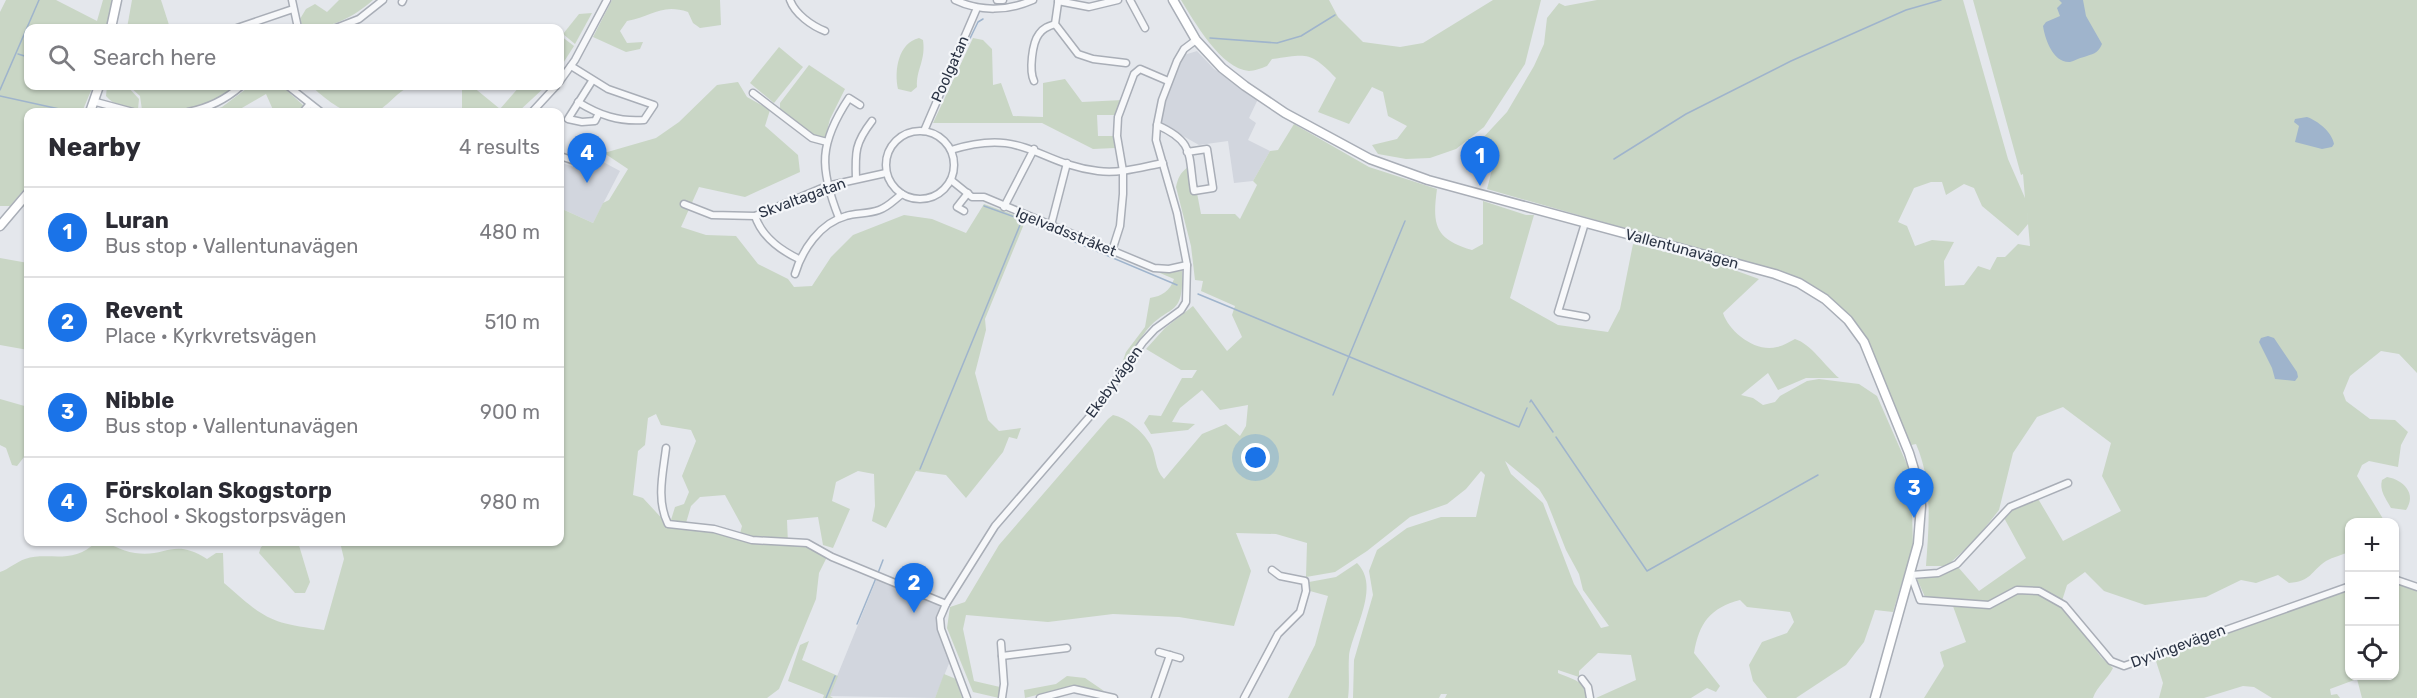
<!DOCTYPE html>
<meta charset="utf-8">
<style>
body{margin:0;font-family:Rubik,sans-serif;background:#f7f7f7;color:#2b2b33}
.controls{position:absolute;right:18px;bottom:18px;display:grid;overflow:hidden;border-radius:12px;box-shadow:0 2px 4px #0004}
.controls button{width:54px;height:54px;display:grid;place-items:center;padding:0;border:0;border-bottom:2px solid #e1e1e2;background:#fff;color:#2b2b33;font:30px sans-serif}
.you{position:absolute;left:1256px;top:458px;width:21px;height:21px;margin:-15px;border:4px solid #fff;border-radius:50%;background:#1a73e8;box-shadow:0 0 0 9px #1a73e833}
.badge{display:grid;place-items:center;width:39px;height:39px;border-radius:50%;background:#1a73e8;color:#fff;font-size:20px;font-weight:700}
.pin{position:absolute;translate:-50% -50px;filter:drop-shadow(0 2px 3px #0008)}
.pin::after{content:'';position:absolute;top:32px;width:21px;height:18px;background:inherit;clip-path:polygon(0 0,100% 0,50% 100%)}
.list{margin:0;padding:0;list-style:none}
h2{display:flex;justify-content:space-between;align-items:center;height:78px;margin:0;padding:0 24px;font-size:26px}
h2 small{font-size:20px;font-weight:400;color:#7c7c81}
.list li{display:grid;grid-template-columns:39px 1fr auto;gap:18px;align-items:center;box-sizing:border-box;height:90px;padding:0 24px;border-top:2px solid #e1e1e2}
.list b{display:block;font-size:22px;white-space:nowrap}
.list p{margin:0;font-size:20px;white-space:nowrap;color:#7c7c81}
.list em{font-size:20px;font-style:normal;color:#7c7c81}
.icon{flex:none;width:33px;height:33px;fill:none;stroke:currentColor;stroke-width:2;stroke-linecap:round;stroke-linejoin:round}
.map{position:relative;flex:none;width:2417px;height:698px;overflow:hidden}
.search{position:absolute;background:#fff;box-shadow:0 2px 4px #0004;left:24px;top:24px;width:540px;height:66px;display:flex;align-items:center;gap:15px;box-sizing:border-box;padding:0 21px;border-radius:12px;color:#7c7c81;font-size:22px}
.panel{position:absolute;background:#fff;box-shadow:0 2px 4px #0004;left:24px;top:108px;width:540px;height:438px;border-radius:12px}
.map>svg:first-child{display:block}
.built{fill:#d2d6de}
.green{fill:#c9d6c5;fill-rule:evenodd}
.water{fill:#9fb4cc}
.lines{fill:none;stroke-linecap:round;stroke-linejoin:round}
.stream{stroke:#9fb4cc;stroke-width:1.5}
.street-casing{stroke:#a9aeb7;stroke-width:9}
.secondary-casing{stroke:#a9aeb7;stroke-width:11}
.street{stroke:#f7f8fa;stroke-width:6}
.secondary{stroke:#fff;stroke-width:8}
.labels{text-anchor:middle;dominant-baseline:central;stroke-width:4.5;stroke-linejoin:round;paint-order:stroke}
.street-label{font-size:15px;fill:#2b3445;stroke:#f4f6f9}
</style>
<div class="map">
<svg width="2417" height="698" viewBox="0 0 2417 698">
<rect width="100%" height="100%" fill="#e4e7ec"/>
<g class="built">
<path d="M1197,51L1214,69L1258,99L1249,118L1256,123L1248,140L1270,151L1253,181L1234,183L1228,141L1199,145L1160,123L1172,77L1184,55Z"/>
<path d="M594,157L620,171L593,223L560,208V162L587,172Z"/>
<path d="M877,578L942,605L937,627L950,661L935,698L829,696Z"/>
</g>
<g class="green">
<path d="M6,0H56L97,21L103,0H112L106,28H28V86H93L82,112H28V185L10,206H0V12Z"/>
<path d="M132,0H161L170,28H127Z"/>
<path d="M339,0H373C352,18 331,29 303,28L300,19L306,9L315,4L327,12Z"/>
<path d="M612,0H720L721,25L700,28L693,23L688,12C661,3 652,17 627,21L620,31L627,43L643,42L640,49L626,52L593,37Z"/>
<path d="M1181,0H1329L1338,17L1363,42L1400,47L1423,43L1493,0H1541L1525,64L1484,127L1456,149L1430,158L1406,159L1378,154L1372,145L1397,139L1407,126L1388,116L1383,92L1372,87L1349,124L1318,112L1336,78C1310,51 1308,54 1272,59L1267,66C1262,68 1254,71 1249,71C1221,69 1194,21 1181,0Z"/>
<path d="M1597,0H1963L2008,159L2025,198L2023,174L2021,175L1973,0H2417V373L2399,354L2381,351L2350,376L2343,393L2346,401L2370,419L2395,420L2408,432L2401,445L2398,467L2369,461L2362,465L2357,476L2385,522H2350L2349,552C2342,555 2333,557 2326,561C2310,572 2312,581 2289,583L2278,575L2256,583L2241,580L2206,597L2145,605L2104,591L2085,572L2067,585L2061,604L2101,657L2113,668C2107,680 2097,686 2093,698H1924L1944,666L1940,652L1966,642L1950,598L1925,597L1917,579L1941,576L1958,567L1979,591L2026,558L2003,516L2011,509L2037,497L2063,541L2121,511L2102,476L2111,443L2063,407L2037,417L2013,453L1999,510L1976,539L1947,566H1926C1929,524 1933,483 1916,444L1911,445C1889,394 1871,337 1830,298C1822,290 1809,284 1799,278L1487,189L1494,162L1466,156L1507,112L1534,66L1544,44L1547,18L1559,3L1565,6ZM1931,182H1942L1946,195L1964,184L1974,188L1982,206L2018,236L2028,224L2026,201L2030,246L2018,244L2005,257H1997L1990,270L1978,266L1964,285L1945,286L1944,261L1954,242L1932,240L1915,246L1907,226L1898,222L1914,188Z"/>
<path d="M592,13L575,44L563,34L579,14Z"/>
<path d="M561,36L574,46L560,68V38Z"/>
<path d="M919,38L923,40C926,61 916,69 917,87L911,92L898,89C894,71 898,43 919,38Z"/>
<path d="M973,38L983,40L992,49L993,85L1001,83L1013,116L1043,117V83L1065,79L1082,102L1123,100L1116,115H1097L1098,136H1114L1115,148L1093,149L1042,123H933Z"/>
<path d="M779,47L803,67L774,103L750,83Z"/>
<path d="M809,65L845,89L830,119L825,139L813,136L780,111V103Z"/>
<path d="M738,82L747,97L770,110L765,126L798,155L800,172L745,197L699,187L681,227L706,235L736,236L758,264L788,279L794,287L812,286L831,257L853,235L904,215L932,219L966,233L984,204L1026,219L985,319L986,330L975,373L988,420L999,431L1021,428L1017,439L1009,437L1003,452L966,498L946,475L916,471L886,528L872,521L875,506L874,474L858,471L836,482L832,501L850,509L833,548L823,545L818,517L787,520L788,544L805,546L827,557L819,573L816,599L779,689L767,698H0V572C9,569 16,562 25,559C49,551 72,566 96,542C111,542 120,551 135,553C166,558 173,537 207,559L216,553H223L224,583C265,619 269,623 324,630L344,559L340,542H560V208L593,223L603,203L609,200L628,169L604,153L656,138L679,122L717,85ZM656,414L661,425L691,430L696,441L682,476L689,492L684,504L675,507L671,520L686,523L691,506L700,497L725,495L742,526L739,537L668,525L643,498L633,495L638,451L645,445L648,418Z"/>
<path d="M107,86H127L139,99L138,109C126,107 114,106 106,96Z"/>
<path d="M129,86H236C209,110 177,112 142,110L140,96Z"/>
<path d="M250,86H282L304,106L298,112H274L266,94L235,112H207L222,107Z"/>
<path d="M311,86H414C397,89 390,106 375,112C351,122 327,100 311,86Z"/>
<path d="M462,86H472L500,109L520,86H546L518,112H462Z"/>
<path d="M1294,124L1369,167L1437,189C1432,225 1435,239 1472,250L1483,244V201L1526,215H1534L1510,298L1558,325L1608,332L1620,309L1633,244L1723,266L1759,279L1723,313C1729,332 1756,353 1777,347C1783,346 1789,342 1795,339C1811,344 1825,366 1839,378H1806L1778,390L1768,373L1741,395L1753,398L1763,405L1775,402L1780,396L1807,381L1819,379L1859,384L1877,396L1916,485L1912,512L1913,545L1893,612L1875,610L1864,642L1846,665L1796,698H1767L1753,681L1749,665L1762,642L1787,633L1794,622L1790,612L1747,607L1740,600C1710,608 1699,623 1694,653L1720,686L1716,692L1707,688L1691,698H1596L1636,680L1631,655L1598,653L1579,671V677L1558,670V673C1573,680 1585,680 1589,698H1445L1447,694H1441L1439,698H1353L1354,660L1373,595L1369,571L1377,550L1407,528L1441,517H1476L1485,475L1481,471L1466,489L1447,504L1410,517L1367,551L1335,572L1306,577L1307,543L1276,534L1236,533L1251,571L1234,626L1179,617L1113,614L1048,622L966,615L963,629L974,681L1000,687L999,698L973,692L947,628L950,607L965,602L999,545L1108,419L1113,415C1127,418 1143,432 1150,444C1157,456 1154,469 1164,479L1202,434L1226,424L1240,436L1246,426L1248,405L1220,410L1202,390L1180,408L1172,422L1195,424L1188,430L1151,434L1144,423L1149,415L1161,416L1182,378H1192L1197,370H1181L1146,349L1165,328L1193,306L1227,351L1242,337L1232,315L1235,306L1201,291L1203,281L1195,280L1191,246L1176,187C1178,178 1180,173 1188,167L1192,193H1197L1201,214H1235L1240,219L1257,185L1253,181L1270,151L1278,150ZM1505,461L1539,489L1547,502L1566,550L1579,574L1583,590L1609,626L1601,628L1574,584L1543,503L1511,474Z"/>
<path d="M0,258L28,263V350L0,345Z"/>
<path d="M1182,271C1184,319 1169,303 1146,331C1136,344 1127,358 1119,372L1126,352L1145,327L1150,298C1162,296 1170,291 1174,279L1160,273Z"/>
<path d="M0,399L28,407V452L17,466L12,465L6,448L0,445Z"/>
<path d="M2387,477C2404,480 2417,494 2406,510L2391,508C2386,499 2379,490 2382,480Z"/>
<path d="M268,542H298L310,582L305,593H295L259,553L261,547Z"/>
<path d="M1357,563C1381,587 1353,629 1349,656C1348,670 1350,684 1348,698H1288L1315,645L1328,596L1310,591L1309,582L1336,577Z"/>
<path d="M2395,582L2417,590V698H2362L2357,679L2330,689L2331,695L2337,694L2340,698H2272L2254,687L2243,686L2204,698H2159L2163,683L2155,658L2349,588L2350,676H2394Z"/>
<path d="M809,641L802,660L838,676L830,696L833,698H823L824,695L788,681L800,645Z"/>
<path d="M944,674L956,679L962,698H935Z"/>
<path d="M1067,676L1085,678L1104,691L1072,686L1025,698L1024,690L1056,684Z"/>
</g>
<g class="water">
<path d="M2059,0H2083L2086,16L2102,44C2098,54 2092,54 2084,57C2079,58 2074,61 2070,62C2053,63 2045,39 2043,26L2046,22L2060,16L2057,8L2062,3Z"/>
<path d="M2307,117C2318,121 2332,132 2334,144L2332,147L2322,149L2295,142L2299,126L2294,122L2295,119Z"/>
<path d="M2268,336L2274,338L2297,372L2298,377L2295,381L2275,379L2272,368L2259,342L2261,338Z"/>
</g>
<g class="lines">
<g class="stream">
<path d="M1210,38L1277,43L1301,36L1335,15"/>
<path d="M18,54L28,57"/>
<path d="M0,90L39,0"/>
<path d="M943,94L978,22L983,19"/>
<path d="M0,96L73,112"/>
<path d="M1614,159L1686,114L1791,61L1906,10L1941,0"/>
<path d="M984,206L1023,220"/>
<path d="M1030,223L1177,285"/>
<path d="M1198,294L1519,427L1527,408"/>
<path d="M1333,395L1405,221"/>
<path d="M1530,402L1531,400L1553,432"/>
<path d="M1556,437L1647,571L1818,475"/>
<path d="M920,469L1022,220"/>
<path d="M878,573L883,560"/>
<path d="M857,624L876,578"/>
<path d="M826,698L835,676"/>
</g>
<g class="street-casing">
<g id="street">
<path d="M292,0L298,28"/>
<path d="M790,0C795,14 812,26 825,31"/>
<path d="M955,0C980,12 1008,11 1033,0"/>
<path d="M997,0H1003"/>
<path d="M1130,0L1145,28"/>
<path d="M1058,1L1089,7L1118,0"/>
<path d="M402,2L403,0"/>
<path d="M1058,3L1055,24L1078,54L1093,59L1126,63"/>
<path d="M237,28L293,9"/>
<path d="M336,28L359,19L383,0"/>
<path d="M571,66L608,89L654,105L644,120C619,122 599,115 578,102"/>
<path d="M560,81L575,60L607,0"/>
<path d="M592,81L568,119L582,122L595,121L598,115"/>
<path d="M1034,81C1029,71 1032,43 1039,34C1043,28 1049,26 1055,24"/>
<path d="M288,86L321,112"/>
<path d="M753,93L812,138L827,142"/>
<path d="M96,102L133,112"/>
<path d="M188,112C209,108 225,100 241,86"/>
<path d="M303,112L309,105"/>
<path d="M532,112L556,86"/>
<path d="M1157,125C1195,142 1188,154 1194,191L1213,188L1207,149L1187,152"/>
<path d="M924,131L977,8"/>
<circle cx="920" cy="165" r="34"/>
<path d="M951,150C1025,127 1035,163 1098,171C1120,174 1142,167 1163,163"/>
<path d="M560,156L581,163"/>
<path d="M856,179C855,152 855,143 872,121"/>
<path d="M951,180L972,197H984L1154,268L1169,269L1187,265"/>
<path d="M684,204L712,215L755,216L827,186L886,173"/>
<path d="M1004,207L1034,149"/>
<path d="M964,211L957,207L968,193"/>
<path d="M755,216C762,237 780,250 799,259"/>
<path d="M839,218C819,168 819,143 849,98L860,105"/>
<path d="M1585,223L1558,312L1586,317"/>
<path d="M1051,225L1067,163"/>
<path d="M1112,251L1120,226L1123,194V171L1117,136L1118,117L1134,74L1140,69L1168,81"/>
<path d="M795,274C802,250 820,223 846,216C856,213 868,214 879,210C888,207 894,200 902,194"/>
<path d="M666,448C663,473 656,500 668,524L714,529L752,540L807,543L832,557L946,604"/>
<path d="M2068,483L2010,507L1957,564L1938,573L1911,575L1920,600L1989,605L2017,590L2039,591L2064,605L2111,661L2124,666L2350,586"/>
<path d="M2394,579L2417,587"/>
<path d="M1001,643L1004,684L1002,698"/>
<path d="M1159,652L1180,658"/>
<path d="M1002,656L1067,648"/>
<path d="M1582,679L1588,687L1590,698"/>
<path d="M967,698L941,629L940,618L946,604L995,526L1091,415L1143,342L1155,329L1181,310L1186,302L1187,265L1177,213L1156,140L1157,125L1162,100L1177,61L1184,49L1196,40"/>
<path d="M1040,698L1074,689L1114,698"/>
<path d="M1155,698L1170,655"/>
<path d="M1244,698L1278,634L1300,612L1306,591L1305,581L1280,576L1272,570"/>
</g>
</g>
<g class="secondary-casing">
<g id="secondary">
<path d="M1173,0L1196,40L1222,68L1245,86L1285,113L1370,159L1428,180L1775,274L1799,283L1825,299L1848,320L1864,342L1909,453L1919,486L1921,506L1918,544L1875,698"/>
<path d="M111,28L117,0"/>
<path d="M90,112L99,86"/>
<path d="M0,226L28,193"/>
</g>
</g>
<use href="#street" class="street"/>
<use href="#secondary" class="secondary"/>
</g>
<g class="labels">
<g class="street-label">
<text transform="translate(950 69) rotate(-66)">Poolgatan</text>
<text transform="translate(802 198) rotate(-20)">Skvaltagatan</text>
<text transform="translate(1066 232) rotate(22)">Igelvadsstråket</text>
<text transform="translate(1682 249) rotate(15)">Vallentunavägen</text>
<text transform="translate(1114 382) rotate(-54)">Ekebyvägen</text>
<text transform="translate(2178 646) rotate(-20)">Dyvingevägen</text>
</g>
</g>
</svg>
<div class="controls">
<button>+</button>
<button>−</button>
<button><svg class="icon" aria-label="locate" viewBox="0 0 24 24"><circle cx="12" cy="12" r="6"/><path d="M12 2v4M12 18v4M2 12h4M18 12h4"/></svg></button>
</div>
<div class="you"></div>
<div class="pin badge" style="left:1480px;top:186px">1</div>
<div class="pin badge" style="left:914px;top:613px">2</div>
<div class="pin badge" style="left:1914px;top:518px">3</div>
<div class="pin badge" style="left:587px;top:183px">4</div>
<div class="search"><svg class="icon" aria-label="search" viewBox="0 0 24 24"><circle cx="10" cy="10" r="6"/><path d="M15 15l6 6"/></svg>Search here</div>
<section class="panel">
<h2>Nearby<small>4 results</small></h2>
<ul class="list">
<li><span class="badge">1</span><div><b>Luran</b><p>Bus stop · Vallentunavägen</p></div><em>480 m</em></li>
<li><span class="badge">2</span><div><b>Revent</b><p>Place · Kyrkvretsvägen</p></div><em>510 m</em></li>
<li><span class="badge">3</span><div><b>Nibble</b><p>Bus stop · Vallentunavägen</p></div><em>900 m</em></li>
<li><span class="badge">4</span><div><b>Förskolan Skogstorp</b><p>School · Skogstorpsvägen</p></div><em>980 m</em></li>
</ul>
</section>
</div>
